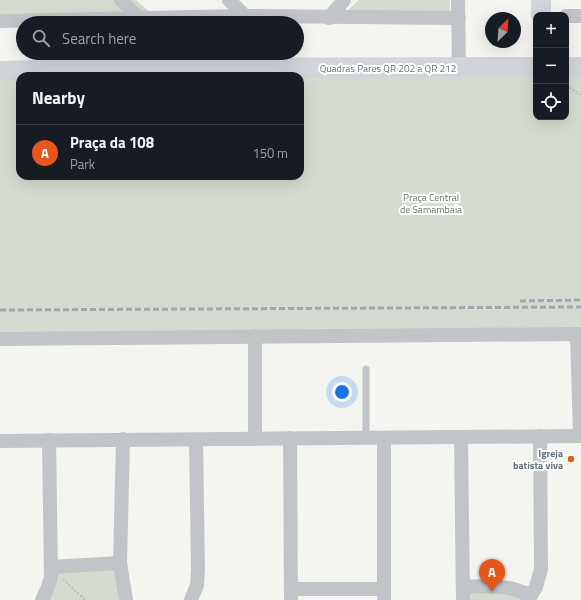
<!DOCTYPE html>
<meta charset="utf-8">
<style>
body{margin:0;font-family:"Titillium Web",sans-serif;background:#20242c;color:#f1f3f6}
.controls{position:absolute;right:12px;top:12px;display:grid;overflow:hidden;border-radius:8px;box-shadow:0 4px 16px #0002}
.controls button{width:36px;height:36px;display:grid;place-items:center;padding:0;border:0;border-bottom:1px solid #363941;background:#171b24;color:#f1f3f6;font:20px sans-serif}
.compass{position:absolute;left:485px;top:12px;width:36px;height:36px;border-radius:50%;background:#171b24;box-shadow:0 4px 16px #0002;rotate:25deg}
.you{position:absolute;left:342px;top:392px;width:14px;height:14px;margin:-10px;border:3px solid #fff;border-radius:50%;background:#1a73e8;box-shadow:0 0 0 6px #1a73e833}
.badge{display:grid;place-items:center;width:26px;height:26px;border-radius:50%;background:#e7561d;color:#fff;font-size:13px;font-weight:700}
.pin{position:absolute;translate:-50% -33px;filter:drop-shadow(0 1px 2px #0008)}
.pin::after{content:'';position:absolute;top:21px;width:14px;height:12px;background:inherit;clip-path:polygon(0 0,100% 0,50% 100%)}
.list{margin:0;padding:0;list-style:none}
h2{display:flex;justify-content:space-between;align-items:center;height:52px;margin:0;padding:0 16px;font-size:17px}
h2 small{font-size:13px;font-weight:400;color:#9ea1a6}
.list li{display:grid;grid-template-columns:26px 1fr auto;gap:12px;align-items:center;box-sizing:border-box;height:56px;padding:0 16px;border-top:1px solid #363941}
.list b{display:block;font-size:15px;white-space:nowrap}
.list p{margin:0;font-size:13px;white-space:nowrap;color:#9ea1a6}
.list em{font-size:13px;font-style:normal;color:#9ea1a6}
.icon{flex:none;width:22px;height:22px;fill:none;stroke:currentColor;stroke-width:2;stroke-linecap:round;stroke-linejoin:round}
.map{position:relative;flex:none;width:581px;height:600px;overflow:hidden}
.search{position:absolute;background:#171b24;box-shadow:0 4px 16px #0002;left:16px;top:16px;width:288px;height:44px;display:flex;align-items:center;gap:10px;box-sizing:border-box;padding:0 14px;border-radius:22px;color:#9ea1a6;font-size:15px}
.panel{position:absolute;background:#171b24;box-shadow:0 4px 16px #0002;left:16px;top:72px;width:288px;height:108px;border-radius:12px}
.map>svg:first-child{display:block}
.green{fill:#d4dbd1;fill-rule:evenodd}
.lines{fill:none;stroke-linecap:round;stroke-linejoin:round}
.path{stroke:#bbbdbf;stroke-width:2;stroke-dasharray:2 2;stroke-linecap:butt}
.lane{stroke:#c1c5c8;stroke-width:7}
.street{stroke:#c1c5c8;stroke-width:14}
.secondary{stroke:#d1d5da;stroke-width:20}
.rail{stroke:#a1a7ad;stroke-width:3;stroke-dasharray:6 3;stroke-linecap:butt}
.poi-dot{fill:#e7561d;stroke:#fff;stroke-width:1.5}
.labels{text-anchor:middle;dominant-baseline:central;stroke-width:4;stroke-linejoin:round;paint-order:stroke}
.street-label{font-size:10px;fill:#627282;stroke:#fff}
.park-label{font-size:10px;fill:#657961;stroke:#fff}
.poi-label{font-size:10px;font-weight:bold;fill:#627282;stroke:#fff;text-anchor:end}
</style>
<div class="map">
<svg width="581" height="600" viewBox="0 0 581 600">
<rect width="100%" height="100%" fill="#f4f4f0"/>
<g class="green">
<path d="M0,0H136L151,13L0,14Z"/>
<path d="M359,0H450V13L346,12Z"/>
<path d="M581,70V436L577,334L0,341V73L536,71V117H566V71ZM20,76H300V176H20Z"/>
<path d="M120,563L126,600H42L51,567Z"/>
<path d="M485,586L528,600H463V587Z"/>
</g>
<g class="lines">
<g class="path">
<path d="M566,85L581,95"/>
<path d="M63,579L85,600"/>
</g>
<path class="lane" d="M366,369V437"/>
<g class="street">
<path d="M121,0L140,19"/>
<path d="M229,0L245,16"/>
<path d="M458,0L459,68"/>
<path d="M566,16H581"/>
<path d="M329,18L344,0"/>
<path d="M0,21L245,16L459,18"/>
<path d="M234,53L235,68"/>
<path d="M577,334L580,436"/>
<path d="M0,339L581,334"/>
<path d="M461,437L463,600"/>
<path d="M290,438L291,600"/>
<path d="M123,439L120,563L126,600"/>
<path d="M255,439V336"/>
<path d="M0,441L581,436"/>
<path d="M51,567L120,563"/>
<path d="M463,587L485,586L510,588L531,595"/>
<path d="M291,589H384"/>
<path d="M42,600L48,587L51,577L49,440"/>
<path d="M191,600L197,585L198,570L196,440"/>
<path d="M384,600V438"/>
<path d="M528,600L536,587L541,569L540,436"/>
</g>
<g class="secondary">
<path d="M541,0V15"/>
<path d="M566,67H581"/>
<path d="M0,71L114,68L536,67"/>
</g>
<g class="rail">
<path d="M520,301L581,300"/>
<path d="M0,310L581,307"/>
</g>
</g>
<circle class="poi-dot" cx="571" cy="459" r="4"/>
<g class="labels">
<g class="street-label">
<text x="388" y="68">Quadras Pares QR 202 a QR 212</text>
</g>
<g class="park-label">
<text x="431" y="197">Praça Central<tspan x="431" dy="12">de Samambaia</tspan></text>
</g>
<g class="poi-label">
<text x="563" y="453">Igreja<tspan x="563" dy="12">batista viva</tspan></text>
</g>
</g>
</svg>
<div class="controls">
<button>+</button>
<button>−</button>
<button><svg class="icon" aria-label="locate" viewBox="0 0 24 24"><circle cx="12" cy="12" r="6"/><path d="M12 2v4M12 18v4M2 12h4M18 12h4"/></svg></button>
</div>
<svg class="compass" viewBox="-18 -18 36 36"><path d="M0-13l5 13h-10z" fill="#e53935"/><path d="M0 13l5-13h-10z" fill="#9ea1a6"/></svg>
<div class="you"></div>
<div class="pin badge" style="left:492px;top:592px">A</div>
<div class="search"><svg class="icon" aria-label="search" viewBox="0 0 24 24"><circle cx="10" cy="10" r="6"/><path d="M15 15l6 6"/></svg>Search here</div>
<section class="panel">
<h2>Nearby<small></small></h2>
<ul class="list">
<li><span class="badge">A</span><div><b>Praça da 108</b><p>Park</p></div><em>150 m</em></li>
</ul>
</section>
</div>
